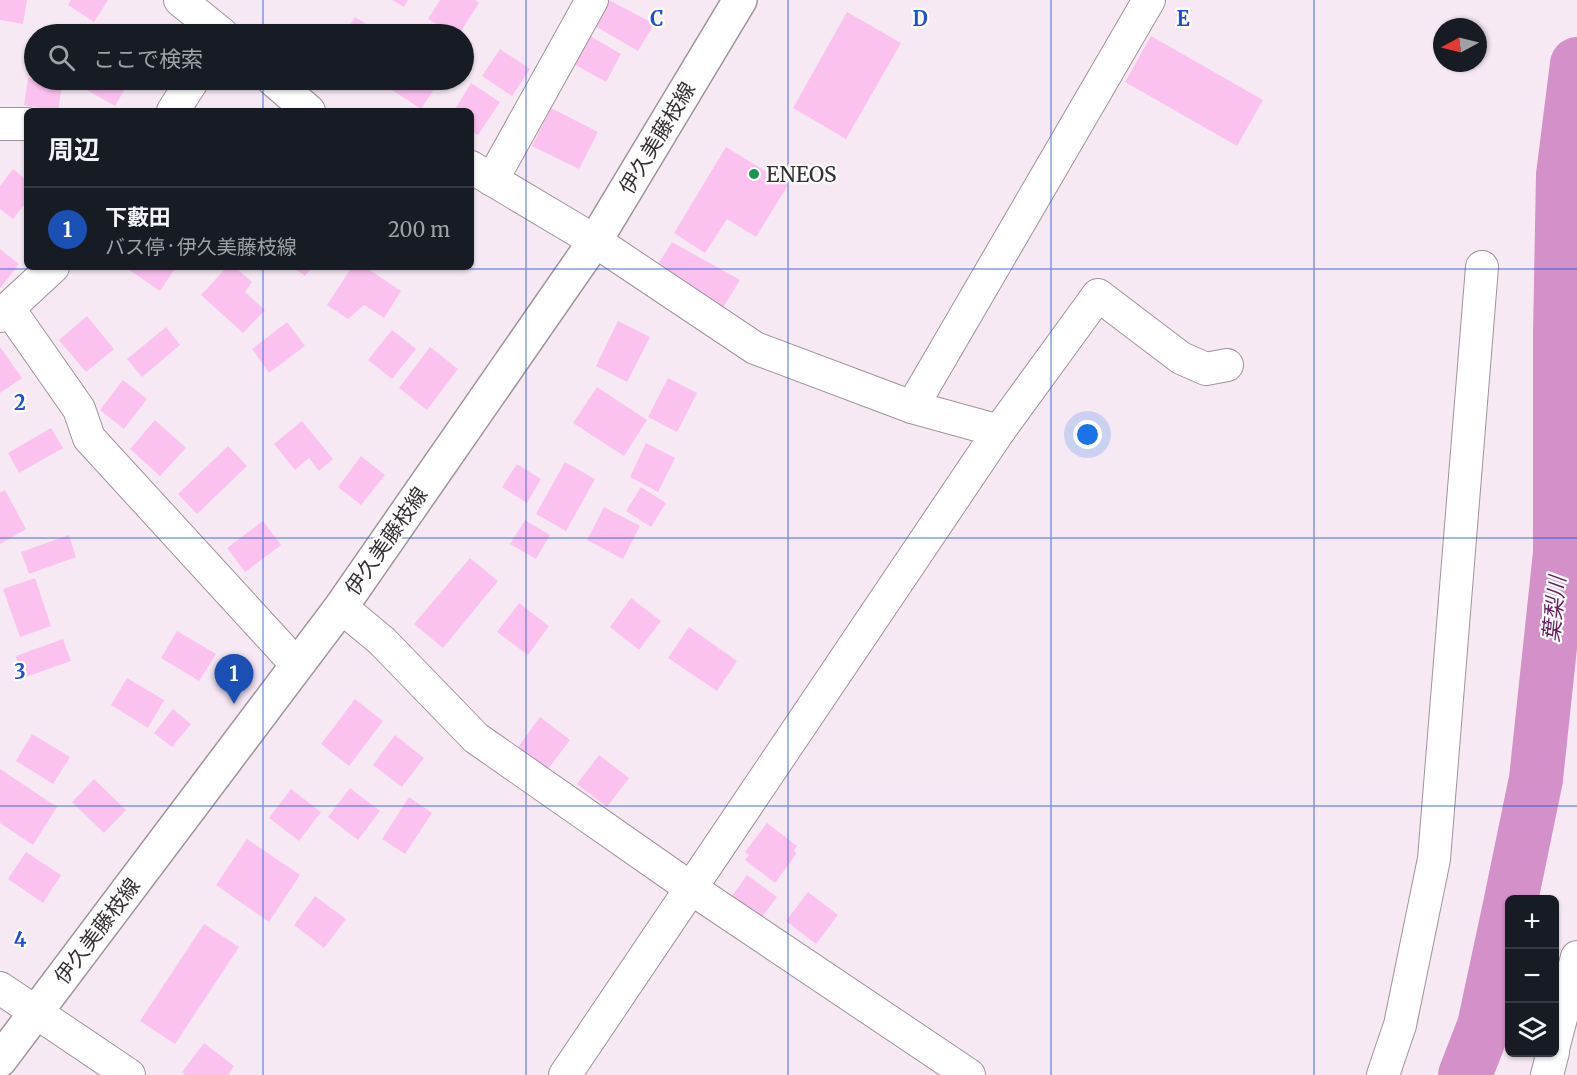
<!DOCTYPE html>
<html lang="ja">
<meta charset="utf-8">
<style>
body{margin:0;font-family:Merriweather,"Noto Sans JP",serif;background:#242831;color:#f1f3f6}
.controls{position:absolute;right:18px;bottom:18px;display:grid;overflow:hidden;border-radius:9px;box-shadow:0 2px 4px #0004}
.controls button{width:54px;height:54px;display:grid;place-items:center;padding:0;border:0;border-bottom:2px solid #363941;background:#171b24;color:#f1f3f6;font:30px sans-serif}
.compass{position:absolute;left:1433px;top:18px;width:54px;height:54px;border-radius:50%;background:#171b24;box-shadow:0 2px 4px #0004;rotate:263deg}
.you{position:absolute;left:1088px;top:435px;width:21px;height:21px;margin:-15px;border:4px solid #fff;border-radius:50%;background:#1a73e8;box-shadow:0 0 0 9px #1a73e833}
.badge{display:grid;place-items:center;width:39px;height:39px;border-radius:50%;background:#0f766e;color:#fff;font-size:20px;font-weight:700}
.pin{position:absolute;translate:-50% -50px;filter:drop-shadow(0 2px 3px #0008)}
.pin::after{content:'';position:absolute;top:32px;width:21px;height:18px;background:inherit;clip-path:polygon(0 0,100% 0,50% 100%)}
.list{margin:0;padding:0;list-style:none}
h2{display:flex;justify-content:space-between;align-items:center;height:78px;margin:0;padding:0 24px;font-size:26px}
h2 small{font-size:20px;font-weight:400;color:#9ea1a6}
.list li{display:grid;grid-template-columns:39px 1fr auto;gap:18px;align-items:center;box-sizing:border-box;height:84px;padding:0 24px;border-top:2px solid #363941}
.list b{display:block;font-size:22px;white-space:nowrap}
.list p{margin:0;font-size:20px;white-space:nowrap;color:#9ea1a6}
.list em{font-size:20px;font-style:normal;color:#9ea1a6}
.icon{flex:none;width:33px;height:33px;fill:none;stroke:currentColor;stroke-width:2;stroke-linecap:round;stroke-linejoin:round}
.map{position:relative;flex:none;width:1577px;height:1075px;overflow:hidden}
.search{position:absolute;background:#171b24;box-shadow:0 2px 4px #0004;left:24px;top:24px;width:450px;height:66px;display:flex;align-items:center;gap:15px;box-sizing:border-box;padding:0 21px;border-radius:33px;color:#9ea1a6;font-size:22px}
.panel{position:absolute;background:#171b24;box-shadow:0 2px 4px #0004;left:24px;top:108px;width:450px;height:162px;border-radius:9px}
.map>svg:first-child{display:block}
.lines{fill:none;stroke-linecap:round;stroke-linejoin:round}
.river{stroke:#d490c8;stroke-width:54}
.building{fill:#fbc2f0}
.minor-casing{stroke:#9f939d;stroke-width:34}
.secondary-casing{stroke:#9f939d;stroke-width:36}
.minor{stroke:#fff;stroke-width:32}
.secondary{stroke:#fff;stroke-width:33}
.grid{fill:none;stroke:#1d4ed8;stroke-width:1.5;stroke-opacity:0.55}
.poi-dot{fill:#1b9754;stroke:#fff;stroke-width:2}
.labels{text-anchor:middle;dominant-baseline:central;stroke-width:4.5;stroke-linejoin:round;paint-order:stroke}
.street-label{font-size:21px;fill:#342f33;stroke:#fff}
.poi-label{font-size:21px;fill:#342f33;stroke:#fff;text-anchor:start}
.water-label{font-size:22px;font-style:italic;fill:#6c1c62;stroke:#fff}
.grid-label{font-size:20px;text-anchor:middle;font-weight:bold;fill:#1d4ed8;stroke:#fff;stroke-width:4.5;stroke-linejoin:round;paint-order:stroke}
</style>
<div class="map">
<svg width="1577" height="1075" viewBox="0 0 1577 1075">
<rect width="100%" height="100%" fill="#f7e9f4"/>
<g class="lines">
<g class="river">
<path d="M1511,900L1536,779L1560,553V334L1563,175L1577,64"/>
<path d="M1465,1075L1484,1026L1510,905"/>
</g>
</g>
<g class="building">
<path d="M0,0H27L23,24L0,20Z"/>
<path d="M71,0H108L94,22L68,5Z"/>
<path d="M392,0H408L404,7Z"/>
<path d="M440,0H475L479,3L459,34H454L428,19Z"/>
<path d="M609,0L654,24L638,51L595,26Z"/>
<path d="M847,12L901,43L846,139L793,108Z"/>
<path d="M355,17L382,34H344Z"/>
<path d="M590,36L621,54L606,82L574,64Z"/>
<path d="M1151,36L1263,100L1237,146L1125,82Z"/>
<path d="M500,49L530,69L512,96L482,76Z"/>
<path d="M28,78L62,85L58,111L24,105Z"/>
<path d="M69,80H130L115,106Z"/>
<path d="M398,80H440L421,109L392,90Z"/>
<path d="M471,83L500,102L478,135L471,131V111H454Z"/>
<path d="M551,108L598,132L579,169L532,146Z"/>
<path d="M726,147L788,185L756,237L727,219L705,253L674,233Z"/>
<path d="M13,169L27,180V201L13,219L0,209V186Z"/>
<path d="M672,242L740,280L721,311L655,269Z"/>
<path d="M0,249L19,264L0,288Z"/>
<path d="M125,267H176L160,291Z"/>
<path d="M227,267H235L252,282L245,292L265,310L243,333L201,295Z"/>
<path d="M293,267H312L305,276Z"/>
<path d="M352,267H365L401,291L384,318L364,305L348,319L327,305Z"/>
<path d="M87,316L114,349L86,372L59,340Z"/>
<path d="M618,321L650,337L627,382L596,366Z"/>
<path d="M287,322L305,346L269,373L252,349Z"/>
<path d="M166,327L180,345L142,377L127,359Z"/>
<path d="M392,330L416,349L392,379L368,360Z"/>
<path d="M0,347L22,378L0,393Z"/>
<path d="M430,347L458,369L427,410L399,388Z"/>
<path d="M668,378L697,393L677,432L648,417Z"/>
<path d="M123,380L147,399L124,429L100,410Z"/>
<path d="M597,387L647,420L624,456L573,423Z"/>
<path d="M155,420L186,448L160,476L130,449Z"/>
<path d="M302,421L333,459L319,471L309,458L295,470L274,444Z"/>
<path d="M51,428L63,448L19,473L8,453Z"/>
<path d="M646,443L675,458L658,492L630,477Z"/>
<path d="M228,446L247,466L197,514L178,494Z"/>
<path d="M361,456L385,475L361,505L338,487Z"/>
<path d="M565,462L595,479L566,531L536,514Z"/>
<path d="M517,464L541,479L527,503L502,487Z"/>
<path d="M641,487L666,503L651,527L626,511Z"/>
<path d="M5,490L26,529L0,544V493Z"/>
<path d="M604,507L640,526L623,559L587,540Z"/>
<path d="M525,520L550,535L536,559L510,544Z"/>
<path d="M263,521L281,545L245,572L227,548Z"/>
<path d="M69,535L76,557L29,574L21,552Z"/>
<path d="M470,558L498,581L443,648L414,624Z"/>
<path d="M35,578L51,626L20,637L3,589Z"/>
<path d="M631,598L661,621L639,650L610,627Z"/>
<path d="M519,603L549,626L528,655L497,632Z"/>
<path d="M689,627L737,661L717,691L668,658Z"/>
<path d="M177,631L216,654L199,681L161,658Z"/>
<path d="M63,639L71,661L23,678L16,656Z"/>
<path d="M127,678L164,700L148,728L111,705Z"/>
<path d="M355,699L383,721L349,766L321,744Z"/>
<path d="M173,709L191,724L172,747L154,733Z"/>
<path d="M540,717L570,740L548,769L518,747Z"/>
<path d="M32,734L70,757L53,784L16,761Z"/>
<path d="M395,735L424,758L402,787L373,765Z"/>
<path d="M599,755L629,778L607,807L577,784Z"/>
<path d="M0,769L57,807L33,845L0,823Z"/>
<path d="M94,779L126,810L104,833L72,802Z"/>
<path d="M350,788L380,811L358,840L328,817Z"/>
<path d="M291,789L321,812L299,841L269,818Z"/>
<path d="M409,797L432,813L405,854L382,839Z"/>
<path d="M767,823L797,846L794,851L797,853L775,883L745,860L749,855L745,852Z"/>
<path d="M247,839L300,875L269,922L216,885Z"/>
<path d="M26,852L61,875L43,903L8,879Z"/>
<path d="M747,875L777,897L759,921L730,899Z"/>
<path d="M808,892L838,915L816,944L786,921Z"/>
<path d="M315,896L346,919L324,948L294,925Z"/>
<path d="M204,924L239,947L175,1044L140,1021Z"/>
<path d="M204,1043L234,1066L228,1075H185L182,1072Z"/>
</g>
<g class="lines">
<g class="minor-casing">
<g id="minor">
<path d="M180,0L222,34"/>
<path d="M273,80L309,111"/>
<path d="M173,111L193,80"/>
<path d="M0,124H27"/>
<path d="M471,167L595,241L755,348L912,407L999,431"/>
<path d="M492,180L592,0"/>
<path d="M9,309L79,409L89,438L297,665"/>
<path d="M0,316L53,267"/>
<path d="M912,407L1149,0"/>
<path d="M341,607L382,641L476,738L692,889L969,1075"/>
<path d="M0,988L129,1075"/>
<path d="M1554,1045L1577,957"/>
<path d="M565,1075L999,431L1098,295L1181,358L1206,369L1227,365"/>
<path d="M1383,1075L1400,1025L1434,859L1482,267"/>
<path d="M1547,1075L1553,1052"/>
</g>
</g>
<g class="secondary-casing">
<path id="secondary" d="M0,1060L341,607L595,241L740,0"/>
</g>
<use href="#minor" class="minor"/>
<use href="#secondary" class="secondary"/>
</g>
<path class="grid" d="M263,0V34M526,0V1075M788,0V1075M1051,0V1075M1314,0V1075M263,80V111M263,267V1075M0,269H1577M0,538H1577M0,806H1577"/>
<circle class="poi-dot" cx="754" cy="174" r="6"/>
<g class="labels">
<g class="street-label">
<text transform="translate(657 138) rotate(-59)">伊久美藤枝線</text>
<text transform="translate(386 541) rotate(-55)">伊久美藤枝線</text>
<text transform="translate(97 931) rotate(-53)">伊久美藤枝線</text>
</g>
<g class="poi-label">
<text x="766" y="174">ENEOS</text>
</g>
<g class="water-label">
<text transform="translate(1554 609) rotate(-84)">葉梨川</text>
</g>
</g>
<g class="grid-label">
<text x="657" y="26">C</text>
<text x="920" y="26">D</text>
<text x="1183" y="26">E</text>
<text x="20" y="410">2</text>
<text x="20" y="679">3</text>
<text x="20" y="947">4</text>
</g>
</svg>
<div class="controls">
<button>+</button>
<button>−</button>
<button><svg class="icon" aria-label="layers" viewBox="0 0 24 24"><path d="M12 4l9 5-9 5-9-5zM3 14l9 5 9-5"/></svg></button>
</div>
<svg class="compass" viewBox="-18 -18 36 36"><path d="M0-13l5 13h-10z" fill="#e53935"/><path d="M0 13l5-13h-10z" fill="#9ea1a6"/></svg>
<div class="you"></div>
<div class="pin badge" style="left:234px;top:704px;background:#1a4fb4">1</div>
<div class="search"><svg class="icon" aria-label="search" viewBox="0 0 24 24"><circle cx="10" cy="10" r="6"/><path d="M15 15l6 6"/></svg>ここで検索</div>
<section class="panel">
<h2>周辺<small></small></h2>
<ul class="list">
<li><span class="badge" style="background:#1a4fb4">1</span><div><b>下藪田</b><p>バス停 · 伊久美藤枝線</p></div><em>200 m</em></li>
</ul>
</section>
</div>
